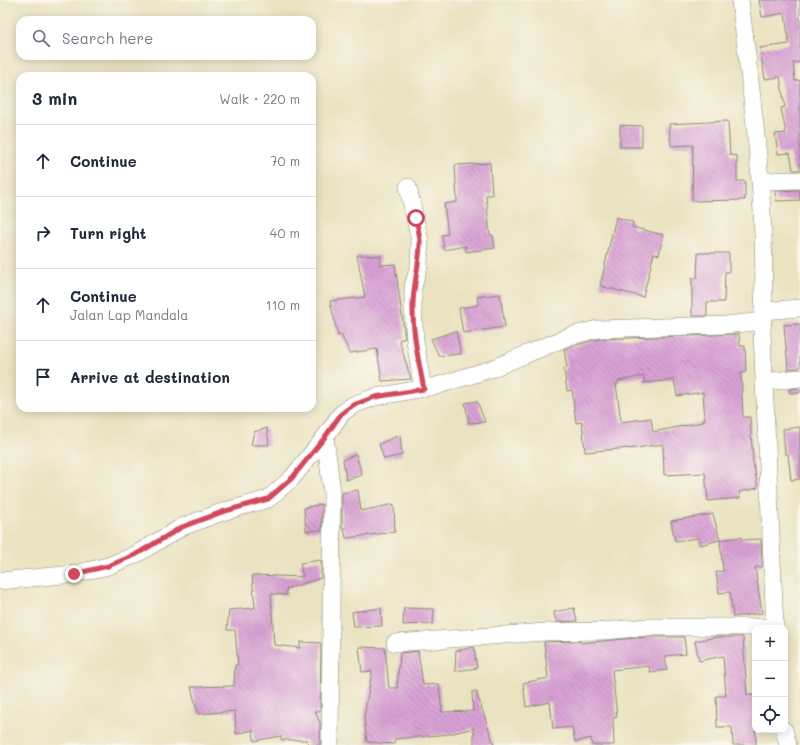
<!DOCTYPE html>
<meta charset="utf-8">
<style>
body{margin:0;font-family:Mali,sans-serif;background:#f2f2f3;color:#1f2937}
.controls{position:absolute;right:12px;bottom:12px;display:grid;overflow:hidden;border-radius:8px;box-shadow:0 2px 10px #0003}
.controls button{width:36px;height:36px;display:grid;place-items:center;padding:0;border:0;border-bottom:1px solid #e0e1e3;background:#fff;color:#1f2937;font:20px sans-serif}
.stop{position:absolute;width:12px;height:12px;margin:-9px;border:3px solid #d1495b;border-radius:50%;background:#fff}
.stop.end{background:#d1495b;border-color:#fff;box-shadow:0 1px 4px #0008}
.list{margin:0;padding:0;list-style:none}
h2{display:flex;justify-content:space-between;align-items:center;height:52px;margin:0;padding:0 16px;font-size:17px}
h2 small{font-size:13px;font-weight:400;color:#747a83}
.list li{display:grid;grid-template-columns:26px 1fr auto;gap:12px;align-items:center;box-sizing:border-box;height:72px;padding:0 16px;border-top:1px solid #e0e1e3}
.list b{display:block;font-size:15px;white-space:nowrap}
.list p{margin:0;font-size:13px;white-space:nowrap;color:#747a83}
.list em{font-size:13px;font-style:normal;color:#747a83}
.icon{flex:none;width:22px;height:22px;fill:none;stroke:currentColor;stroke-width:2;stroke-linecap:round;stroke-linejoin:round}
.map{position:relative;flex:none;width:800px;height:745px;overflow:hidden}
.search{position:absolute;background:#fff;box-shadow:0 2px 10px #0003;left:16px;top:16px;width:300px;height:44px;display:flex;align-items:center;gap:10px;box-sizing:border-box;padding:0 14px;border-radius:12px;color:#747a83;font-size:15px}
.panel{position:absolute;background:#fff;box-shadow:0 2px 10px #0003;left:16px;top:72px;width:300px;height:340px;border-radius:12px}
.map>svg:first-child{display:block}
.building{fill:url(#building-back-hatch);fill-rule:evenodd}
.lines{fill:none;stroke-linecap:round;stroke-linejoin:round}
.street-casing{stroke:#8a8776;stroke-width:18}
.street{stroke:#fff;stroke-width:17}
.route{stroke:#d1495b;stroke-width:5}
</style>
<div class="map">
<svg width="800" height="745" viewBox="0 0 800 745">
<defs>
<pattern id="building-back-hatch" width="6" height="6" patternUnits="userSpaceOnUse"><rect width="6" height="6" fill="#d9a1d5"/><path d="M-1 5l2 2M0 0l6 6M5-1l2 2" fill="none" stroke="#b083ad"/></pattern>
</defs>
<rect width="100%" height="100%" fill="#fbf7ec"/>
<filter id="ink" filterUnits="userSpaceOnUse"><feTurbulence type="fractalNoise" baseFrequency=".025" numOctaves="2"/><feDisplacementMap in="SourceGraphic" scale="8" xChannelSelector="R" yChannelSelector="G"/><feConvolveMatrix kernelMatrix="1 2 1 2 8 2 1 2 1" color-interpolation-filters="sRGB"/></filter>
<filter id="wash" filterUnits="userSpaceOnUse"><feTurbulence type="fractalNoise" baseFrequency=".012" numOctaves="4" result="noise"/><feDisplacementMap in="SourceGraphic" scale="16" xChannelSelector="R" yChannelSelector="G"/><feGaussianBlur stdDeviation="0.9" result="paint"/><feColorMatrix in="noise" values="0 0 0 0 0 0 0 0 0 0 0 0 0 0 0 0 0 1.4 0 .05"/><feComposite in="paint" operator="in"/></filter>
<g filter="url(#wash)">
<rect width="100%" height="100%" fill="#eae3c1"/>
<g id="blocks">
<g class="building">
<path d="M759,0H800V62L793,63L795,81L800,80V170H793L790,153L778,154L775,134L786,133L781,108L785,107L780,77L765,79L760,48L789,44L785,13L762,17Z"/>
<path d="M728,121L730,155L737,156V181H745V200L692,201L693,145L671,146L669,124Z"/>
<path d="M620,125L642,126V147H620Z"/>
<path d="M490,163L492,195H486L490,235H493L495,248L466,252V246L444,250L442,235L448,234L444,204L457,202L455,165Z"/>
<path d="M800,190V200L776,201L775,191Z"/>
<path d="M616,217L633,222L632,227L663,235L659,255L654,253L643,297L600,286Z"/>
<path d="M698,253H729V272H725L724,302H707V316H692V278H697Z"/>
<path d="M357,255L381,256L379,265L395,264L405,338L399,340L411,379L382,381L377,349L350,353L341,335L338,336L330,301L365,297Z"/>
<path d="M500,294L505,327L463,333L459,308L478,305L477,297Z"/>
<path d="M800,324V368L788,369L784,325Z"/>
<path d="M456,331L461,354L439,356L431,339Z"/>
<path d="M739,334L740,346H745L746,372L741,373L743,417H750L753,462L758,488L739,492L740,498L708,501L705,473L664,475L663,444L629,449V448L585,452L582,422L576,423L572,390L567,391L564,369L567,368L564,349L573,346L599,339ZM644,376V383L674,380L677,396L703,392L705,420H703V422L653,432L651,418L621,422L616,384H618V381Z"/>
<path d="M800,388V393H790L789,389Z"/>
<path d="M477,401L485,422L469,423L465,403Z"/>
<path d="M800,427V479L791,480L788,454H785L783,429Z"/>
<path d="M267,428L269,445H251L254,432Z"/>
<path d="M400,435L402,455L384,459L379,444Z"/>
<path d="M356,454L362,475L346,480L343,460Z"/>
<path d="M358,490L361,511L394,504L395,532L346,538L344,528H342V493Z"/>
<path d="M322,504V530L306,531L304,508Z"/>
<path d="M713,514L720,540L741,537L742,540L761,539L762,567H755L762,613L733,617L730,592L719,593L716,572L723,571L720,540L700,545L698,538L675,541L671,521Z"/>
<path d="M321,560V578L286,589L287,595L271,594L274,645L300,648V642L321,643L320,712L315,711L320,723V745H308L307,740H281V736L254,741L253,730L236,734L235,711L198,714L191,687L234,686L235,665H238L235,630H227L229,610L255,608L252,575L303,577L300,563Z"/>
<path d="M381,608L382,626L354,627L352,612Z"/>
<path d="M404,608L434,609L433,624L403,625Z"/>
<path d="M574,608L577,621L556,622L554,612Z"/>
<path d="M647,637H684L686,654L665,656L667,670L650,672L649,666L612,670L617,717L613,718L614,745H592L591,738L575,742L572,727L553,729L550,702L526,707L523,683L548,678L544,642L580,641L581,643Z"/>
<path d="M716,637H743L747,695H754L756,745H733L732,727H717L716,696H726L723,656L699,661L695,641Z"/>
<path d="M359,647L385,648L389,688H397L400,653L418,651L423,685L439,684L442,712L473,711L472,692L476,691L494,745H474V728L449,734L395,739L394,744L367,742L364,717L372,671L362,672Z"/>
<path d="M474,647L477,668L455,671L456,651Z"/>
</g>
</g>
</g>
<g filter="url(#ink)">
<use href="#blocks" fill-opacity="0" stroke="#8a8776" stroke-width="1"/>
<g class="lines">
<g class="street-casing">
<g id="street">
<path d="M740,0C754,110 769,222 762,333L775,628"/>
<path d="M760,181L800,180"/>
<path d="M408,187L420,241L419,266L413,287V309L415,341L423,389"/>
<path d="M763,311L800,308"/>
<path d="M764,382L800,378"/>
<path d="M0,581L74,574L108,566L135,555L182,527L222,512L268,499L292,478L325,437"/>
<path d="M395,643L545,632L605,631L647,627H775"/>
<path d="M784,730L788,745"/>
<path d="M330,745L332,492L325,437L341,414L353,405L375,397L436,386L491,369L570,336L598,329L726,325L763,321"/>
</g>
</g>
<use href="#street" class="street"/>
</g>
</g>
<g class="lines" filter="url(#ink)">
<path class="route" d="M74,574L108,566L135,555L182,527L222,512L268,499L292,478L325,437L341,414L353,405L375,397L424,389C419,363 413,337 413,310C412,287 420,265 420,242C420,234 417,226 416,218"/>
</g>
</svg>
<div class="controls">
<button>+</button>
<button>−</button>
<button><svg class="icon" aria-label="locate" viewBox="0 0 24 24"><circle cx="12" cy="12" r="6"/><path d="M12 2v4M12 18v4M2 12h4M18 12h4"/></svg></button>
</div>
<div class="stop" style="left:416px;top:218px"></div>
<div class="stop end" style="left:74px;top:574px"></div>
<div class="search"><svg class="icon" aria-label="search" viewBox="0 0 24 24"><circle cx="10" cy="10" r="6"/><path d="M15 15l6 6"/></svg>Search here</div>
<section class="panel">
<h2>3 min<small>Walk · 220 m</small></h2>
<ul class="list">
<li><svg class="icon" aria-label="ahead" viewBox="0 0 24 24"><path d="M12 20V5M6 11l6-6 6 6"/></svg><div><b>Continue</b></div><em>70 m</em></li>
<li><svg class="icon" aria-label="right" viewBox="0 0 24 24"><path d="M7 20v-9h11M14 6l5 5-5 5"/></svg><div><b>Turn right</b></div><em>40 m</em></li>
<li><svg class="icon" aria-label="ahead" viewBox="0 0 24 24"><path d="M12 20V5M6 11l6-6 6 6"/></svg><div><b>Continue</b><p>Jalan Lap Mandala</p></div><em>110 m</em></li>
<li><svg class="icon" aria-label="arrive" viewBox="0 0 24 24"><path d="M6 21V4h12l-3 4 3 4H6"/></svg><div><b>Arrive at destination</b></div></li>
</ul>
</section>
</div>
